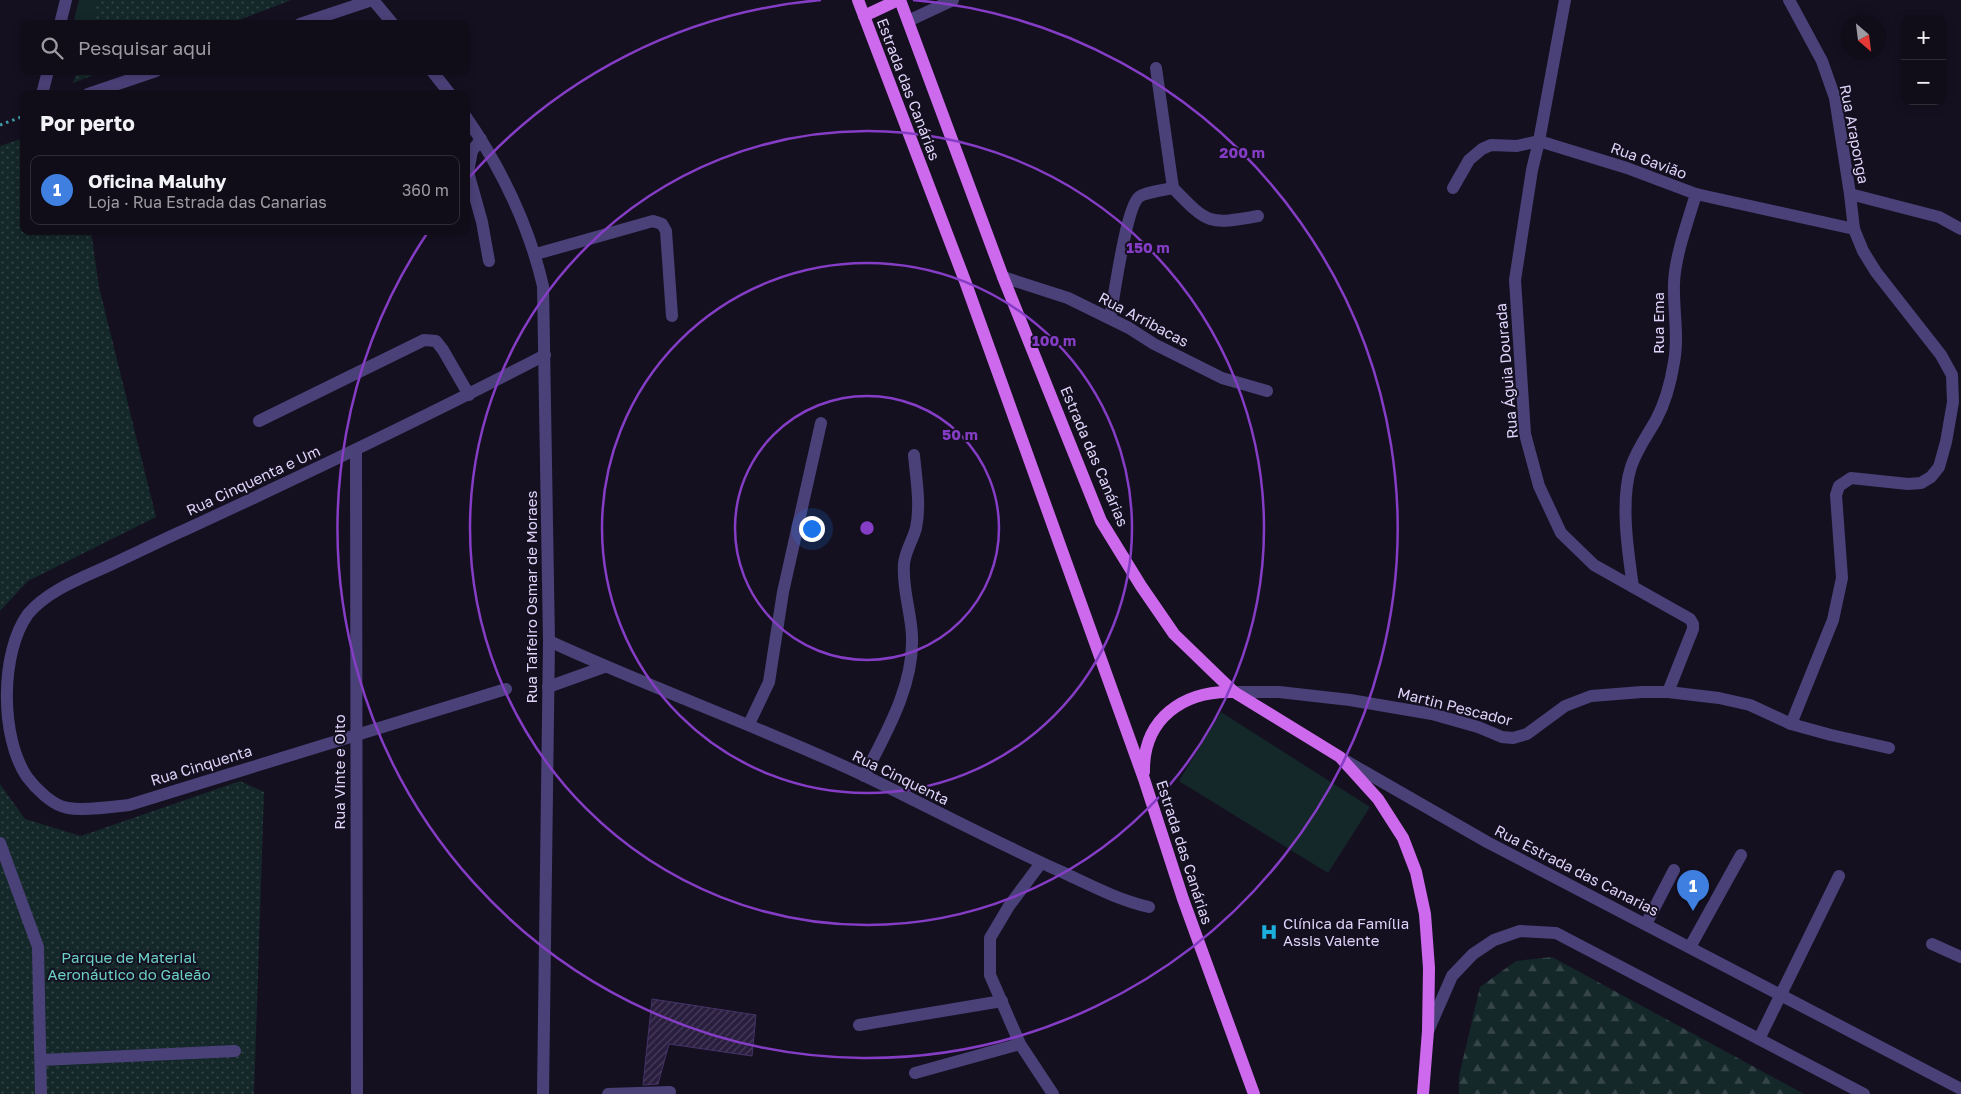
<!DOCTYPE html>
<html lang="pt">
<meta charset="utf-8">
<style>
body{margin:0;font-family:"Golos Text",sans-serif;background:#1e1a25;color:#f1f3f6}
.controls{position:absolute;right:15px;top:15px;display:grid;overflow:hidden;border-radius:10px;box-shadow:0 2px 8px #0003}
.controls button{width:45px;height:45px;display:grid;place-items:center;padding:0;border:0;border-bottom:1px solid #302c37;background:#100c18;color:#f1f3f6;font:25px sans-serif}
.compass{position:absolute;left:1841px;top:15px;width:45px;height:45px;border-radius:50%;background:#100c18;box-shadow:0 2px 8px #0003;rotate:152deg}
.you{position:absolute;left:811px;top:528px;width:18px;height:18px;margin:-12px;border:4px solid #fff;border-radius:50%;background:#1a73e8;box-shadow:0 0 0 8px #1a73e833}
.badge{display:grid;place-items:center;width:32px;height:32px;border-radius:50%;background:#1cafdd;color:#fff;font-size:16px;font-weight:700}
.pin{position:absolute;translate:-50% -41px;filter:drop-shadow(0 1px 2px #0008)}
.pin::after{content:'';position:absolute;top:26px;width:18px;height:15px;background:inherit;clip-path:polygon(0 0,100% 0,50% 100%)}
.list{margin:0;padding:0;list-style:none}
h2{display:flex;justify-content:space-between;align-items:center;height:65px;margin:0;padding:0 20px;font-size:21px}
h2 small{font-size:16px;font-weight:400;color:#9c9ba2}
.list li{display:grid;grid-template-columns:32px 1fr auto;gap:15px;align-items:center;box-sizing:border-box;height:70px;margin:0 10px 10px;padding:0 10px;border:1px solid #302c37;border-radius:10px}
.list b{display:block;font-size:19px;white-space:nowrap}
.list p{margin:0;font-size:16px;white-space:nowrap;color:#9c9ba2}
.list em{font-size:16px;font-style:normal;color:#9c9ba2}
.icon{flex:none;width:28px;height:28px;fill:none;stroke:currentColor;stroke-width:2;stroke-linecap:round;stroke-linejoin:round}
.map{position:relative;flex:none;width:1961px;height:1094px;overflow:hidden}
.search{position:absolute;background:#100c18;box-shadow:0 2px 8px #0003;left:20px;top:20px;width:450px;height:55px;display:flex;align-items:center;gap:12px;box-sizing:border-box;padding:0 18px;border-radius:10px;color:#9c9ba2;font-size:19px}
.panel{position:absolute;background:#100c18;box-shadow:0 2px 8px #0003;left:20px;top:90px;width:450px;height:145px;border-radius:10px}
.map>svg:first-child{display:block}
.green{fill:#142729}
.forest{fill:url(#forest-firs)}
.park{fill:url(#park-dots)}
.building{fill:url(#building-hatch);stroke:#453368}
.lines{fill:none;stroke-linecap:round;stroke-linejoin:round}
.path{stroke:#3d9da5;stroke-width:3;stroke-dasharray:2.5 4;stroke-linecap:butt}
.minor{stroke:#4b4179;stroke-width:12}
.major{stroke:#cd69ec;stroke-width:12}
.ring{fill:none;stroke:#853dc5;stroke-width:2.5}
.labels{text-anchor:middle;dominant-baseline:central;stroke-width:4;stroke-linejoin:round;paint-order:stroke}
.street-label{font-size:15px;fill:#ded4fa;stroke:#151020}
.poi-label{font-size:15px;fill:#ded4fa;stroke:#151020;text-anchor:start}
.park-label{font-size:15px;fill:#6ad0c5;stroke:#151020}
.centre{fill:#853dc5;stroke:#151020;stroke-width:2.5}
.ring-label{font-size:15px;text-anchor:middle;font-weight:bold;fill:#853dc5;stroke:#151020;stroke-width:4;stroke-linejoin:round;paint-order:stroke}
</style>
<div class="map">
<svg width="1961" height="1094" viewBox="0 0 1961 1094">
<defs>
<pattern id="forest-firs" width="22" height="20" patternUnits="userSpaceOnUse" patternTransform="scale(1.25)"><rect width="22" height="20" fill="#142729"/><path d="M5 1l3.5 6h-7zM16 11l3.5 6h-7z" fill="#364549"/></pattern>
<pattern id="park-dots" width="8" height="8" patternUnits="userSpaceOnUse" patternTransform="scale(1.25)"><rect width="8" height="8" fill="#142729"/><path d="M2 2h.1M6 6h.1" fill="none" stroke="#364549" stroke-width="1.8" stroke-linecap="round"/></pattern>
<pattern id="building-hatch" width="6" height="6" patternUnits="userSpaceOnUse" patternTransform="scale(1.25)"><rect width="6" height="6" fill="#291e3e"/><path d="M-1 1l2-2M0 6l6-6M5 7l2-2" fill="none" stroke="#483e5b"/></pattern>
</defs>
<rect width="100%" height="100%" fill="#151020"/>
<g class="green">
<path d="M79,0H139L132,24H73Z"/>
<path d="M1221,712L1370,807L1328,873L1179,781Z"/>
</g>
<path class="forest" d="M1552,957L1804,1094H1459V1076L1480,987L1516,961Z"/>
<g class="park">
<path d="M98,0H291L229,24H91Z"/>
<path d="M77,71H104L73,83Z"/>
<path d="M24,138V231H91L99,287L156,517L28,581L0,611V146Z"/>
<path d="M240,781L264,792L254,1094H0V784L25,819L81,836Z"/>
</g>
<path class="building" d="M652,999L756,1015L752,1056L669,1044L658,1084L643,1085Z"/>
<g class="lines">
<path class="path" d="M0,125L24,116"/>
<g class="minor">
<path d="M373,0L393,24"/>
<path d="M1565,0L1539,141L1532,170L1515,280L1525,434L1539,486L1561,533L1594,565L1690,619L1693,624V629L1668,692"/>
<path d="M1789,0L1822,61L1835,98L1850,194L1854,229L1863,251L1876,272L1941,355L1952,375L1953,402L1946,442L1939,467L1931,477L1921,483L1908,484L1851,478L1839,486L1836,495L1842,578L1833,620L1791,724"/>
<path d="M908,21L953,0"/>
<path d="M60,24L66,0"/>
<path d="M300,24L372,0"/>
<path d="M432,71L450,94"/>
<path d="M42,94L48,71"/>
<path d="M88,94L156,71"/>
<path d="M466,117C501,168 529,226 543,286L549,641L543,1094"/>
<path d="M481,139L472,151L468,172L482,222L489,261"/>
<path d="M1173,188C1208,224 1208,225 1258,216"/>
<path d="M1453,188L1469,160L1482,149L1491,145L1517,146L1539,141L1627,168L1696,194L1854,229"/>
<path d="M1850,194L1939,217L1961,229"/>
<path d="M536,254L653,221L662,224L666,231L672,316"/>
<path d="M1003,277L1068,298L1129,328L1154,344L1222,378L1267,391"/>
<path d="M1110,318C1114,298 1126,207 1139,197C1145,192 1165,190 1173,188L1156,68"/>
<path d="M259,421L424,340L436,341L443,350L469,395"/>
<path d="M356,451L357,1094"/>
<path d="M1633,587C1628,552 1620,501 1631,467C1637,449 1647,436 1656,420C1665,403 1671,381 1674,362C1679,336 1673,309 1674,283C1675,256 1688,221 1696,194"/>
<path d="M549,641C653,689 761,727 865,776C931,808 995,842 1062,872C1090,885 1118,900 1149,907"/>
<path d="M548,687L604,667"/>
<path d="M506,689L129,805C111,807 86,811 68,808C53,806 36,789 27,777C0,737 0,653 28,614C48,590 82,578 110,565C136,553 162,540 189,528C308,473 428,416 545,355"/>
<path d="M1234,692H1279L1350,700L1432,714L1478,727L1502,737L1513,738L1527,734L1565,706L1591,696L1642,692H1668L1719,698L1750,705L1791,724L1831,735L1889,748"/>
<path d="M749,724L769,682L783,592L821,423"/>
<path d="M1346,761L1487,842L1961,1089"/>
<path d="M864,776C886,733 914,686 912,636C911,612 902,588 904,564C905,551 913,540 916,528C921,505 916,478 914,455"/>
<path d="M0,843L38,947L41,1094"/>
<path d="M1041,863L1009,906L990,938V975L1020,1044L1053,1094"/>
<path d="M1646,924L1674,870"/>
<path d="M1932,944L1961,957"/>
<path d="M1690,947L1741,855"/>
<path d="M859,1025L1002,1001"/>
<path d="M1428,1031L1452,976L1473,954L1494,940L1520,931L1556,933L1864,1094"/>
<path d="M1759,1039L1839,876"/>
<path d="M41,1060L235,1051"/>
<path d="M915,1073L1020,1044"/>
<path d="M608,1094L670,1092"/>
</g>
<g class="major">
<path d="M858,0L965,281L1144,779L1183,899L1254,1094"/>
<path d="M900,0L1003,277L1101,521L1141,586L1174,634L1234,692L1340,757L1378,799L1403,838L1416,872L1425,914L1429,968L1428,1031L1423,1094"/>
<path d="M864,16L898,0"/>
<path d="M1144,772C1143,719 1183,690 1234,692"/>
</g>
</g>
<g class="ring">
<circle cx="867" cy="528" r="132"/>
<circle cx="867" cy="528" r="265"/>
<circle cx="867" cy="528" r="397"/>
<path d="M467 180A530 530 0 0 1 821 0M913 0A530 530 0 1 1 428 232"/>
</g>
<defs>
<g id="hospital-bare" transform="scale(1.35)"><path d="M-5-5h3v3.5h4V-5h3V5h-3V1.5h-4V5h-3Z" fill="#1cafdd" stroke="#151020" stroke-width="2.5" paint-order="stroke"/></g>
</defs>
<g fill-rule="evenodd">
<use href="#hospital-bare" x="1269" y="932"/>
</g>
<g class="labels">
<g class="street-label">
<text transform="translate(909 89) rotate(69)">Estrada das Canárias</text>
<text transform="translate(1855 134) rotate(79)">Rua Araponga</text>
<text transform="translate(1649 160) rotate(20)">Rua Gavião</text>
<text transform="translate(1144 319) rotate(28)">Rua Arribacas</text>
<text transform="translate(1658 323) rotate(-90)">Rua Ema</text>
<text transform="translate(1506 371) rotate(-95)">Rua Águia Dourada</text>
<text transform="translate(1095 456) rotate(67)">Estrada das Canárias</text>
<text transform="translate(253 480) rotate(-25)">Rua Cinquenta e Um</text>
<text transform="translate(531 597) rotate(-90)">Rua Taifeiro Osmar de Moraes</text>
<text transform="translate(1455 706) rotate(14)">Martin Pescador</text>
<text transform="translate(201 765) rotate(-17)">Rua Cinquenta</text>
<text transform="translate(339 772) rotate(-90)">Rua Vinte e Oito</text>
<text transform="translate(901 777) rotate(26)">Rua Cinquenta</text>
<text transform="translate(1185 852) rotate(72)">Estrada das Canárias</text>
<text transform="translate(1577 870) rotate(27)">Rua Estrada das Canarias</text>
</g>
<g class="poi-label">
<text x="1283" y="923">Clínica da Família<tspan x="1283" dy="17">Assis Valente</tspan></text>
</g>
<g class="park-label">
<text x="129" y="957">Parque de Material<tspan x="129" dy="17">Aeronáutico do Galeão</tspan></text>
</g>
</g>
<circle cx="867" cy="528" r="8" class="centre"/>
<g class="ring-label">
<text x="1242" y="158">200 m</text>
<text x="1148" y="253">150 m</text>
<text x="1054" y="346">100 m</text>
<text x="960" y="440">50 m</text>
</g>
</svg>
<div class="controls">
<button>+</button>
<button>−</button>
</div>
<svg class="compass" viewBox="-18 -18 36 36"><path d="M0-13l5 13h-10z" fill="#e53935"/><path d="M0 13l5-13h-10z" fill="#9c9ba2"/></svg>
<div class="you"></div>
<div class="pin badge" style="left:1693px;top:911px;background:#3f7fe0">1</div>
<div class="search"><svg class="icon" aria-label="search" viewBox="0 0 24 24"><circle cx="10" cy="10" r="6"/><path d="M15 15l6 6"/></svg>Pesquisar aqui</div>
<section class="panel">
<h2>Por perto<small></small></h2>
<ul class="list">
<li><span class="badge" style="background:#3f7fe0">1</span><div><b>Oficina Maluhy</b><p>Loja · Rua Estrada das Canarias</p></div><em>360 m</em></li>
</ul>
</section>
</div>
